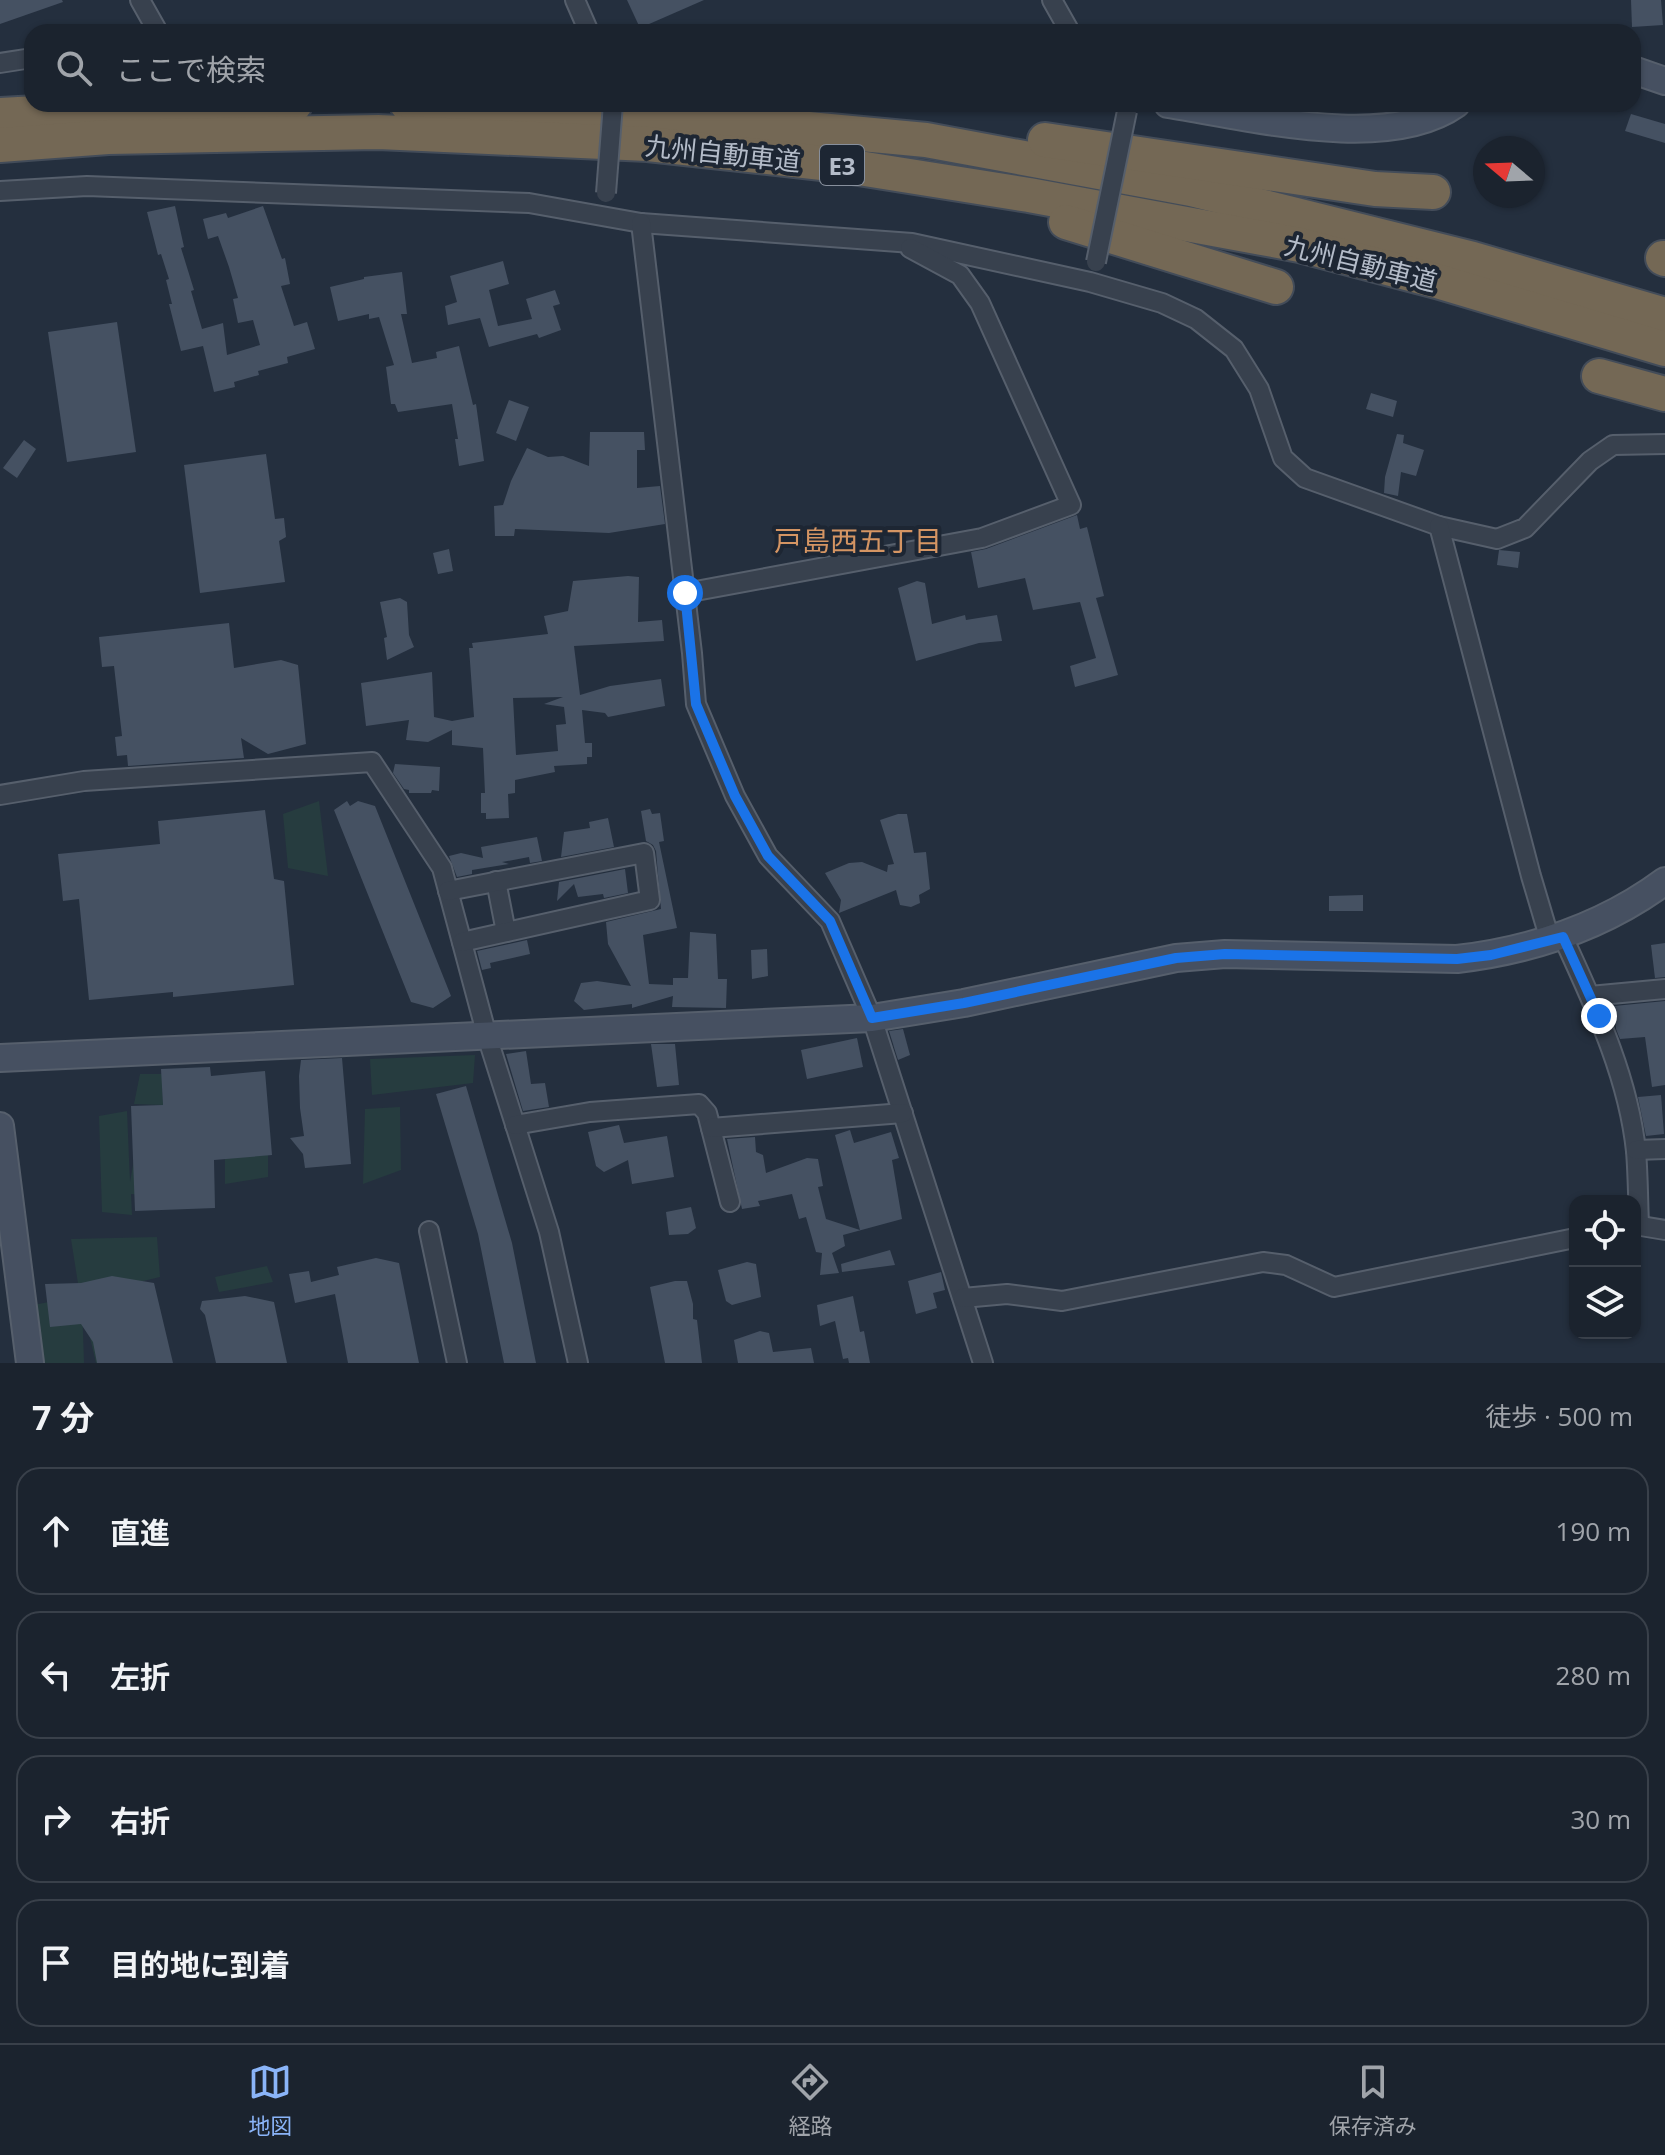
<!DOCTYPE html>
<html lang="ja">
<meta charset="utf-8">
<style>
body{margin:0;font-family:"Open Sans","Noto Sans JP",sans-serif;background:#282f3a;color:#f1f3f6}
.controls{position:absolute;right:24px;bottom:24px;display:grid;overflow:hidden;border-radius:16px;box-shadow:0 2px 6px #0004}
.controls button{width:72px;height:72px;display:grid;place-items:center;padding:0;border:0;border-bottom:2px solid #39404a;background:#1b232e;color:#f1f3f6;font:40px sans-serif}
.compass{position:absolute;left:1473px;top:136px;width:72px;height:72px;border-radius:50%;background:#1b232e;box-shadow:0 2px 6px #0004;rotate:289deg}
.stop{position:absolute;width:24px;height:24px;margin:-18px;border:6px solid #1a73e8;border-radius:50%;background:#fff}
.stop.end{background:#1a73e8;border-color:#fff;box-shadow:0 2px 8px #0008}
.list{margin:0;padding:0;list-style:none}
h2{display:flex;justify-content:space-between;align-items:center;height:104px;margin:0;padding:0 32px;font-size:34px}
h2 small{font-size:26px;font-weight:400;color:#a0a4aa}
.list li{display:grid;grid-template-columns:52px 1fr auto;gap:24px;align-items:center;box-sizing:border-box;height:128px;margin:0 16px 16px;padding:0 16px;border:2px solid #39404a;border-radius:24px}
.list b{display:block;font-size:30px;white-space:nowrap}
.list em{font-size:26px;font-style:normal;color:#a0a4aa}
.icon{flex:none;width:44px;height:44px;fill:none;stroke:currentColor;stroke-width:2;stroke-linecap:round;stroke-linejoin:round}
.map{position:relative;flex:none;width:1665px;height:1363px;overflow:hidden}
.search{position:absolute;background:#1b232e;box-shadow:0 2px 6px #0004;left:24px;right:24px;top:24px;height:88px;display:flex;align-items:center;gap:20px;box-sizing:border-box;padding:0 28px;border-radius:24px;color:#a0a4aa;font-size:30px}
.sheet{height:680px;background:#1b232e}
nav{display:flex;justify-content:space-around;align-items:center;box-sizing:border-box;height:112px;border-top:2px solid #39404a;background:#1b232e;font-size:22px;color:#a0a4aa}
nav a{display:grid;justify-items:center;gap:4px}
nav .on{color:#8ab4f8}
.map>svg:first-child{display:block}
.green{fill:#263c3f}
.building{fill:#455162;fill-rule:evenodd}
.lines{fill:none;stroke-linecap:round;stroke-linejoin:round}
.street-casing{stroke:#565f6c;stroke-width:22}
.secondary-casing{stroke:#565f6c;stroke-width:30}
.highway-casing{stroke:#434c59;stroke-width:38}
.street{stroke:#38414e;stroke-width:18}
.secondary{stroke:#465061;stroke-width:26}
.highway{stroke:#746855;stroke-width:34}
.street-bridge-casing{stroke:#565f6c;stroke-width:22;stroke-linecap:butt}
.street-bridge{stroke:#38414e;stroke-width:18}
.route{stroke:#1a73e8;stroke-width:10}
.labels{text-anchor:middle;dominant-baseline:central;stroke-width:8;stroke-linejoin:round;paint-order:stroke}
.shield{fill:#1d2633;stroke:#878f9c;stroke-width:2}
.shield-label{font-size:24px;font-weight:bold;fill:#b4bcc9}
.street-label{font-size:26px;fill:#b4bcc9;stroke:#1d2633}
.neighbourhood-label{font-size:28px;fill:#d59563;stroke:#1d2633}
</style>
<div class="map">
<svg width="1665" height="1363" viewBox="0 0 1665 1363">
<rect width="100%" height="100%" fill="#242f3e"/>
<g class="green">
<path d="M319,801L328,876L288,868L283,814Z"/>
<path d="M475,1055L473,1083L372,1095L370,1059Z"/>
<path d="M140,1074H162L163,1105L134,1104Z"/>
<path d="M400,1107L401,1170L363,1184L365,1109Z"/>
<path d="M127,1111L130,1182L141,1120L198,1200L131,1194L132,1215L102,1212L99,1116Z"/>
<path d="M268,1155V1177L225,1184V1156Z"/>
<path d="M157,1237L160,1277L110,1289L126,1363H96L82,1303L84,1363H34L23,1307L80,1296L71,1239Z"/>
<path d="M267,1266L273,1282L219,1292L215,1277Z"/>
</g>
<g class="building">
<path d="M0,0H62L63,2L0,24Z"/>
<path d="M627,0H704L640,28Z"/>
<path d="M1631,0H1661L1663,25L1632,27Z"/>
<path d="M1631,114L1665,124V143L1625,131Z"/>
<path d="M175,206L184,247L181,248L194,290L191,291L202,329L223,323L227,355L260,345L253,320L238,323L233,299L238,298L229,267L218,236L208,239L203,219L226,213L228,218L263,206L282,259L285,258L290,284L281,286L294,326L307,322L315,349L287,357L288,363L258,371L259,375L234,382L235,387L214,392L203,346L181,351L169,304H172L166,280L169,279L161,254L158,255L147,212Z"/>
<path d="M503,261L509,284L489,290L498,326L532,319L526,299L555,290L560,304L553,306L561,330L539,338L537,334L489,347L480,318L448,325L445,306L457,302L450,276Z"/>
<path d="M402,272L407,314H401L412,363L437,358L436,352L459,346L473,405L476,404L484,461L459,466L455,439H458L452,404L398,412L395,404H391L386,367L394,365L379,317L369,319V314L338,321L330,287L364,279V277Z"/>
<path d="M117,322L136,452L67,462L48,332Z"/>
<path d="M1371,393L1397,401L1393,417L1366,409Z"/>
<path d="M509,400L529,407L516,441L496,433Z"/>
<path d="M590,432H644L645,450H637V488L660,486L665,524L609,533L515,529L514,536H495L494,506L503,505L511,481L527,448L548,457L563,456L589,466Z"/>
<path d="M1397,434L1404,435L1403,443L1424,450L1416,476L1401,472L1398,496L1384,493L1385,477Z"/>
<path d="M24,440L36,449L17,478L3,468Z"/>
<path d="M266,454L275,519L284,518L286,537L279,541L285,582L200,593L184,465Z"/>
<path d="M1077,515L1080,529L1087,527L1104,596L1096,598L1118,675L1075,687L1070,666L1096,658L1080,602L1033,610L1025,578L978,588L971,552L986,549Z"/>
<path d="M449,549L453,571L438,574L433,553Z"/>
<path d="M1499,550L1520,552L1518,568L1497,565Z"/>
<path d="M628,576L639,577L638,622L662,620L664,641L574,646L580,695L610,686L661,679L665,706L608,717L605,713L582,710L585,743H592V757H587V764L554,766L555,772L515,780V793L508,794L509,818L486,819V813H481V793H485L483,748L452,745V730L428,742L406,740L409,720L366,726L361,683L432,672L434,717L452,721L474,717L469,648H473L472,643L548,634L544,616L568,611L573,581ZM563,697L544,704L564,707L566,724L556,725L558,751L516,755L513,698Z"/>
<path d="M917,581L925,583L932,624L965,615L966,620L997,615L1002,641L979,643L916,661L898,588Z"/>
<path d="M400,598L407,602L409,635L414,647L387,660L384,638L387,637L380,602Z"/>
<path d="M229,623L234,668L281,660L298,665L306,744L268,754L241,738L244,758L128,766L127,755L117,756L115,737L122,736L114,666L102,667L99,637Z"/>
<path d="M395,764L440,767L439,791L432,790L431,793H409V790L404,789L393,773Z"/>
<path d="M347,801L350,806L358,801L375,806L451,996L433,1008L411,1002L334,810Z"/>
<path d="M650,809L652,814L660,813L664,841L659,842L677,928L643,935L649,984L673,985V978H688L690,932L716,934L718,979H727L726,1008L672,1007L673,996L632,1008V1004L584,1010L574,1001L581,983L597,981L631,986L608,944L606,922L661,909L656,851L653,845L646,841L641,811Z"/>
<path d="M265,810L274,879L284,881L294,985L173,997V992L89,1000L79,899L63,901L58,854L160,844L158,821Z"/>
<path d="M898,814H907L914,853L926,852L930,889L919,895L920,903L911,907L900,905L896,890L839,913L841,900L825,873L849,863L862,862L887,872L888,865L894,864L880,820Z"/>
<path d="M608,818L614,847L561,857L564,832L590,828L589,822Z"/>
<path d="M537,837L542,861L530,863L529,857L502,862L509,864L472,870V874L457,877L449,856L461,853L483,858L481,847Z"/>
<path d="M625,869L628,893L604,898L603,894L578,897L574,884L557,901L559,882Z"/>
<path d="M1363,895V911H1329V896Z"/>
<path d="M527,940L530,954L490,963L491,968L482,970L477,951Z"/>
<path d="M1665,943V977L1655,978L1651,945Z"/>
<path d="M767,949L768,976L752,979L751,950Z"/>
<path d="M1665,1001V1085L1652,1087L1645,1037L1620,1039L1616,1029L1614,1006Z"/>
<path d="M903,1029L910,1055L898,1060L889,1031Z"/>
<path d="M857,1038L863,1067L807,1079L801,1050Z"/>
<path d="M651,1044H675L679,1085L657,1087Z"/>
<path d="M526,1051L531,1084L545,1083L549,1107L523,1111L506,1054Z"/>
<path d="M342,1058L351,1164L305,1168L303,1154L290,1138L304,1136L300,1108L299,1076L301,1060Z"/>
<path d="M210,1067L211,1076L265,1071L272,1155L214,1160L215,1208L135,1211L131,1106L163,1105L161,1069Z"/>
<path d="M466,1086L512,1243L536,1363H504L478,1234L436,1094Z"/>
<path d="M1661,1095L1664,1134L1646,1136L1638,1097Z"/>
<path d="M619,1125L624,1143L667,1136L674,1177L632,1184L628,1160L604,1172L596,1166L588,1132Z"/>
<path d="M850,1130L854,1143L891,1132L899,1158L892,1160L902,1219L843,1235L845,1246L832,1253L839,1273L820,1275L822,1253L816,1252L806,1217L799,1219L792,1194L758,1201L760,1206L742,1209L727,1139L755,1137L756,1152L763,1155L766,1173L807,1158L818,1159L823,1186L818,1187L826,1219L860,1230L835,1135Z"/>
<path d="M691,1207L696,1228L688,1234L669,1235L666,1212Z"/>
<path d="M890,1250L895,1265L842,1272L841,1264Z"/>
<path d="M376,1258L399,1263L419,1363H348L335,1294L295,1303L289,1274L309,1271L311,1282L339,1275L337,1267Z"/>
<path d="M747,1262L756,1264L761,1297L732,1305L726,1301L718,1270Z"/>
<path d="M941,1272L945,1290L933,1293L937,1308L916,1314L908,1281Z"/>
<path d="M112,1276L154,1283L173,1363H97L93,1342L81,1324L50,1327L45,1284L81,1283Z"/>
<path d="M675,1281H687L693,1304V1319L697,1320L702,1363H665L650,1287Z"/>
<path d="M245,1296L274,1302L287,1363H216L205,1315L200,1309L202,1301Z"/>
<path d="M853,1296L860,1332L864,1331L870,1363H849L848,1358L843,1359L835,1321L820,1326L817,1305Z"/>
<path d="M760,1331L769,1333L773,1352L811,1348L814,1363H738L734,1340Z"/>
</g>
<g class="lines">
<g class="street-casing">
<g id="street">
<path d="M140,0L158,32"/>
<path d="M575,0L589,32"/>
<path d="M1052,0L1070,32"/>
<path d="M0,63L32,58"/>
<path d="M0,191L87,186L529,203L641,223L912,243L1090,282L1162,303L1196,319L1234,349L1259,389L1283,458L1305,478L1439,526L1497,539L1525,528L1590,461L1613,445L1665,444"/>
<path d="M641,223L692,653L696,704L735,796L768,856L830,921L872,1018L983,1363"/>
<path d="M1439,526L1531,876L1550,940"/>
<path d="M685,593L982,538L1071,505L980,303L960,275L910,248"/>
<path d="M0,795L84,781L372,762L442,868L487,1036L549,1232L578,1363"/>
<path d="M496,881L506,932"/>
<path d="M448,891L644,853L650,900L462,942"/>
<path d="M1563,937C1594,1005 1628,1075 1636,1151C1638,1175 1638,1200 1639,1225"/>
<path d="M1590,996L1665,989"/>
<path d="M515,1125L590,1112L699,1104L707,1113L730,1202"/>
<path d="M711,1128L903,1113"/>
<path d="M1636,1150L1665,1149"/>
<path d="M1635,1225L1665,1230"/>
<path d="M429,1231L457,1363"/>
<path d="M963,1298L1007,1294L1062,1301L1263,1262L1286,1265L1334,1287L1575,1238"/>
</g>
</g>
<g class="secondary-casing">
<g id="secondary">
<path d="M1633,70L1665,81"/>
<path d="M1168,104C1247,116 1387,153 1456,104"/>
<path d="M0,1058L872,1018L964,1003L1176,958L1225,954L1457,959C1533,950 1603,927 1665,881"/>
<path d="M0,1126L30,1363"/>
</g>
</g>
<g class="highway-casing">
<g id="highway">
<path d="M407,104L650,114L926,140L1191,189L1473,259L1665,315"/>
<path d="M0,115L108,109L295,104"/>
<path d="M1045,140L1375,189L1433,192"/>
<path d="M0,145L108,137L378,132L648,144L840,165L1029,195L1300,245L1437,281L1665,349"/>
<path d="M1066,222L1276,287"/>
<path d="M1663,258L1665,259"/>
<path d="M1599,376L1665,394"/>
</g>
</g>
<use href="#street" class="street"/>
<use href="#secondary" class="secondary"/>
<use href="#highway" class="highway"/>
<g class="street-bridge-casing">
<g id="street-bridge">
<path d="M606,193L613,104"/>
<path d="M1096,262L1127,111"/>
</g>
</g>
<use href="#street-bridge" class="street-bridge"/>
</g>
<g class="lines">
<path class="route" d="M685,593L696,704L735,796L768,856L830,921L872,1018L964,1003L1176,958L1225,954L1457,959L1491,955L1563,937L1599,1016"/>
</g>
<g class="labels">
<rect class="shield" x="820" y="145" width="44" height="40" rx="6"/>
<g class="shield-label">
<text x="842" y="165">E3</text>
</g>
<g class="street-label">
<text transform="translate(723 153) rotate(6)">九州自動車道</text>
<text transform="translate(1361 263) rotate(14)">九州自動車道</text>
</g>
<g class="neighbourhood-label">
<text x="858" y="540">戸島西五丁目</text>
</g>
</g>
</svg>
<div class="controls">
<button><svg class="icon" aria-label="locate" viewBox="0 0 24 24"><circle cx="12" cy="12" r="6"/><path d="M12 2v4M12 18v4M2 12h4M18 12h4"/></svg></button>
<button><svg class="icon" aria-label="layers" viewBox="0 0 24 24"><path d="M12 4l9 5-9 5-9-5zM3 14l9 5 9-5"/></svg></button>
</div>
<svg class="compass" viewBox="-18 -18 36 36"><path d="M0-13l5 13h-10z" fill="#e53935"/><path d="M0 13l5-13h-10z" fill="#a0a4aa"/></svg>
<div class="stop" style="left:685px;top:593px"></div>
<div class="stop end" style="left:1599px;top:1016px"></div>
<div class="search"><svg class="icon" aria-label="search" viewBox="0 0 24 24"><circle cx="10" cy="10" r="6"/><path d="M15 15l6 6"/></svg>ここで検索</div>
</div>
<section class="sheet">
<h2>7 分<small>徒歩 · 500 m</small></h2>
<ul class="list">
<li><svg class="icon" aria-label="ahead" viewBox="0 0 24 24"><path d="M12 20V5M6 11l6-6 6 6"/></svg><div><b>直進</b></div><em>190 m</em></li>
<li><svg class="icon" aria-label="left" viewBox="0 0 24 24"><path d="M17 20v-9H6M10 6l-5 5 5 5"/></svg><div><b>左折</b></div><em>280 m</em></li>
<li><svg class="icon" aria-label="right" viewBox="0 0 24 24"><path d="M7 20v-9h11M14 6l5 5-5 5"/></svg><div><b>右折</b></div><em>30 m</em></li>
<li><svg class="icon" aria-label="arrive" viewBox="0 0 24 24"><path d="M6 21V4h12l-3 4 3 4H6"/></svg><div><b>目的地に到着</b></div></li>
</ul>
</section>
<nav>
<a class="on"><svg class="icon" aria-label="map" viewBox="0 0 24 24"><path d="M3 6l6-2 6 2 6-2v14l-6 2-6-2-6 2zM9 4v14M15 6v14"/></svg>地図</a>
<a><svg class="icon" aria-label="directions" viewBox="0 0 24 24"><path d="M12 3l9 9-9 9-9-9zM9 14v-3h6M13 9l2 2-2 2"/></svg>経路</a>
<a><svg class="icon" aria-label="saved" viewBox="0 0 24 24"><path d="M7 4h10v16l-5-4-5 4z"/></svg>保存済み</a>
</nav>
